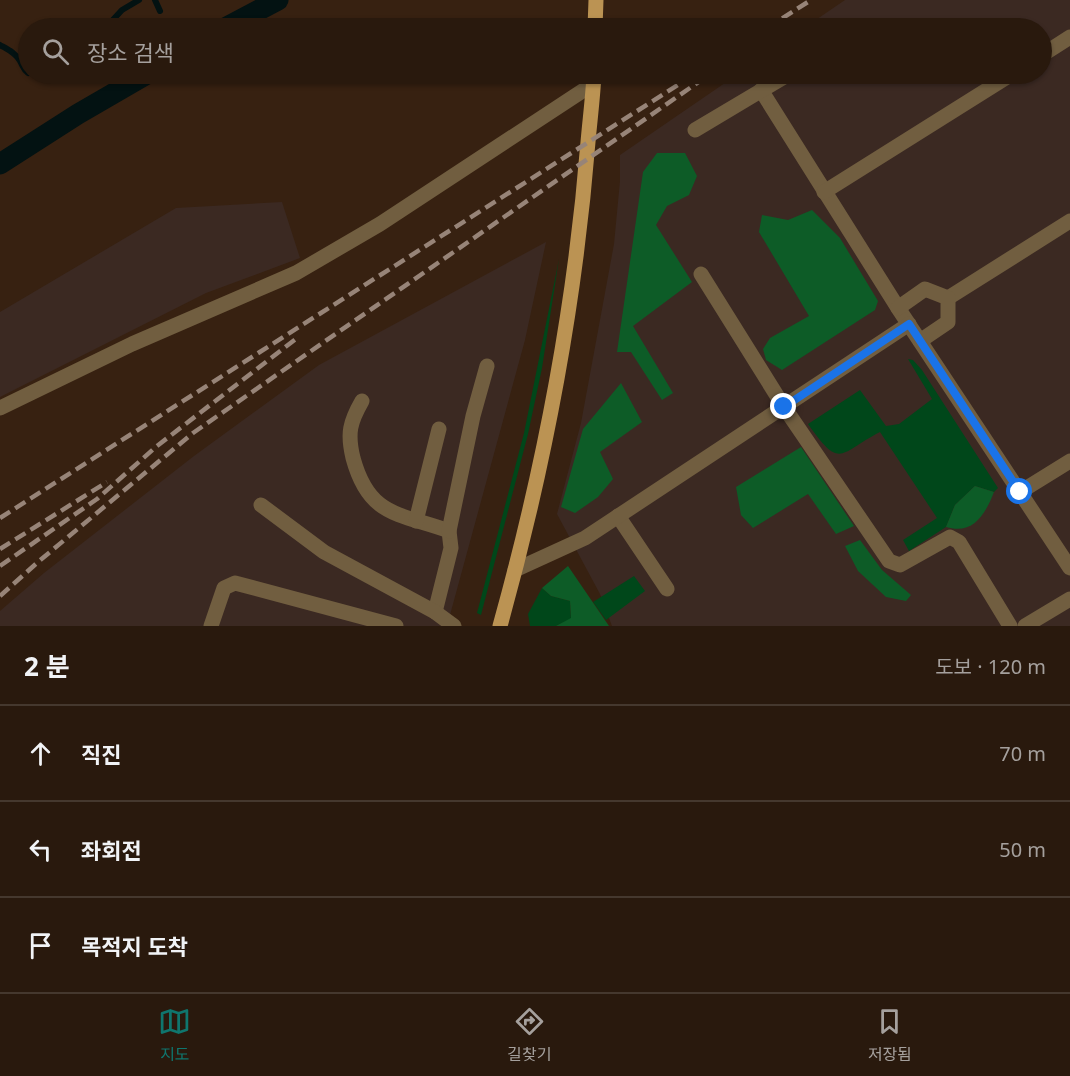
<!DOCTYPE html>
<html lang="ko">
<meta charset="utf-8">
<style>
body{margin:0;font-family:"Noto Sans","Noto Sans KR",sans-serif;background:#312216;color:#f1f3f6}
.stop{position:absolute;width:18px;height:18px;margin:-14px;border:4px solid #1a73e8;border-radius:50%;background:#fff}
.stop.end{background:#1a73e8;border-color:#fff;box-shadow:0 2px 6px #0008}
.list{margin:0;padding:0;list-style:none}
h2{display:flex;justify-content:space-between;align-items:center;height:78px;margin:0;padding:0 24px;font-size:26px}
h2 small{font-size:20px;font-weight:400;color:#a5a09d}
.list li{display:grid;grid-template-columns:39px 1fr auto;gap:18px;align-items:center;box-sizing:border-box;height:96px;padding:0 24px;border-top:2px solid #45382e}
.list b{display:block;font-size:22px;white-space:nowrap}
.list em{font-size:20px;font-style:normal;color:#a5a09d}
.icon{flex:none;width:33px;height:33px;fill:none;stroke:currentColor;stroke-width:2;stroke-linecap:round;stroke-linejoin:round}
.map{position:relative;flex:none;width:1070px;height:626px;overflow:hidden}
.search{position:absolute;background:#29190d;box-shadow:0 2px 4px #0004;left:18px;right:18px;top:18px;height:66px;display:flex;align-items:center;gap:15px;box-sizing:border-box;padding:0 21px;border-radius:33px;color:#a5a09d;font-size:22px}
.sheet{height:366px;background:#29190d}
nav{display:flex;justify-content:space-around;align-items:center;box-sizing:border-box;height:84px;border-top:2px solid #45382e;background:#29190d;font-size:16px;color:#a5a09d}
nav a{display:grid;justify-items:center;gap:3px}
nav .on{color:#0f766e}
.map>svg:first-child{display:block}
.industrial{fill:#3b2922}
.green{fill:#00471a}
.forest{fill:#0d5c27}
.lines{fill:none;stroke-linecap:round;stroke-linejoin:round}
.stream{stroke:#031212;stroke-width:6}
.canal{stroke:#031212;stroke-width:21}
.minor{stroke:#715e40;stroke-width:15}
.major{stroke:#bb9353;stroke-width:15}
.rail{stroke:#978478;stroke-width:4.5;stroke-dasharray:12 6;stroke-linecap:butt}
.route{stroke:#1a73e8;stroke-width:8}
</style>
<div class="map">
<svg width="1070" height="626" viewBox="0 0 1070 626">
<rect width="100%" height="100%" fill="#372111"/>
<g class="industrial">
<path d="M845,0H1070V626H612L600,594L557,514L581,423L614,244L620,181V155L738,74H1042V28H804Z"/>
<path d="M282,202L300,258L206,293L0,397V312L176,208Z"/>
<path d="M546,242L525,340L447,626H0V611L44,573L194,456L319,365Z"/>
</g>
<g class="green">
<path d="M559,259L542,368L528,434L481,615L477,613L524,433Z"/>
<path d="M908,359L913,360L922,370L998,488L994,492L975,486L955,505L946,527L909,551L903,540L937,518L880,432C839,453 841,471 808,424L860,390L886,426L899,424L932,399Z"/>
<path d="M634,576L645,591L606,620L593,602Z"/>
<path d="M542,588L551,596L570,601L571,619L556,626H530L528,614Z"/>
</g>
<g class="forest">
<path d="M657,153H685L697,176L689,195L667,206L656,225L692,282L633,326L673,393L662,400L631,352H617L643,172Z"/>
<path d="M812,210L840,238L878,301L875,310L782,370L766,360L763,349L770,338L809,316L759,232L762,215L788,220Z"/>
<path d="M621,383L642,422L600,452L613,479L598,497L575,513L561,507L583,429Z"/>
<path d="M801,447L854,526L836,534L808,494L753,528L741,515L736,487Z"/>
<path d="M975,486L994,492C985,515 973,535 946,527L955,505Z"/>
<path d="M860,540L882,570L911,595L906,601L886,597L858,571L845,546Z"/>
<path d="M568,566L609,626H556L571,618L570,601L551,596L542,588Z"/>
</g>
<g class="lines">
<g class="stream">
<path d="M155,0L160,11"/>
<path d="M97,28L98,26L110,23L122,10L139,0"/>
<path d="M0,45C7,49 16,53 20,61C23,66 23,69 28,73"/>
</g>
<g class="canal">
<path d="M225,28L278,0"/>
<path d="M0,164L78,114L147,74"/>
</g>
<g class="minor">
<path d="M1042,55L1070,37"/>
<path d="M761,90L898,308L1070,568"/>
<path d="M695,130L789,74"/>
<path d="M824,192L1012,74"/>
<path d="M701,274L784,407L889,561L900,565L950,537L959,542L1010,626"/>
<path d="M948,298L1070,221"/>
<path d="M898,308L925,289L948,298V322L920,341"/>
<path d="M362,401C350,422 347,433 353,458C369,517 399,513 449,531L451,548L435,612"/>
<path d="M0,408L132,344L296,273L380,224L593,84"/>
<path d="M1020,492L1070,461"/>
<path d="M261,505L324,552L435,612L454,626"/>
<path d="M618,516L667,589"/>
<path d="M416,521L439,429"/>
<path d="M449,531L473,416L487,366"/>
<path d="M515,570L585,538L909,324"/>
<path d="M211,626L224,588L235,583L396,626"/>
<path d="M1025,626L1070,599"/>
</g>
<g class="major">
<path d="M595,28L596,0"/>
<path d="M500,626C544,468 575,306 588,142C590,119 593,96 594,74"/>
</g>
<g class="rail">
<path d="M767,28L811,0"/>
<path d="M0,518L695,74"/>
<path d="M0,549L107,482"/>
<path d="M0,566L97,499L157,446L297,338"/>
<path d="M0,596L38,562L193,433L710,74"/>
</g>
</g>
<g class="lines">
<path class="route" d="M784,407L909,324L1020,492"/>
</g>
</svg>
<div class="stop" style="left:1020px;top:492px"></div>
<div class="stop end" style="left:784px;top:407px"></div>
<div class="search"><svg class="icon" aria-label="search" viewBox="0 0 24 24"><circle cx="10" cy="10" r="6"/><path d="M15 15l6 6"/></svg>장소 검색</div>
</div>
<section class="sheet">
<h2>2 분<small>도보 · 120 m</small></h2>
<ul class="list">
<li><svg class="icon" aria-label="ahead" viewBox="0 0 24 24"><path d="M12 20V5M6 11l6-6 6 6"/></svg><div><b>직진</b></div><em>70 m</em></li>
<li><svg class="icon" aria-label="left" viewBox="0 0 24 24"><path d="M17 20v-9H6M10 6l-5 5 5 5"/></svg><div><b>좌회전</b></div><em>50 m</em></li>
<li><svg class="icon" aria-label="arrive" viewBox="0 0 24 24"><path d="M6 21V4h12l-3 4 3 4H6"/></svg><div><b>목적지 도착</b></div></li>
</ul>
</section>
<nav>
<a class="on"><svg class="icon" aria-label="map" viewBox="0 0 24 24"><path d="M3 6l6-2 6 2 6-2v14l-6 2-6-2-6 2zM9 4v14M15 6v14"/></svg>지도</a>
<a><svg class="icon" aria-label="directions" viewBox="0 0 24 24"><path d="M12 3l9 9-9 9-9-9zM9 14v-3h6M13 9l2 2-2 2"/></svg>길찾기</a>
<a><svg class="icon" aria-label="saved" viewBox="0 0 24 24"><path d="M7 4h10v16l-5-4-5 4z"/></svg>저장됨</a>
</nav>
